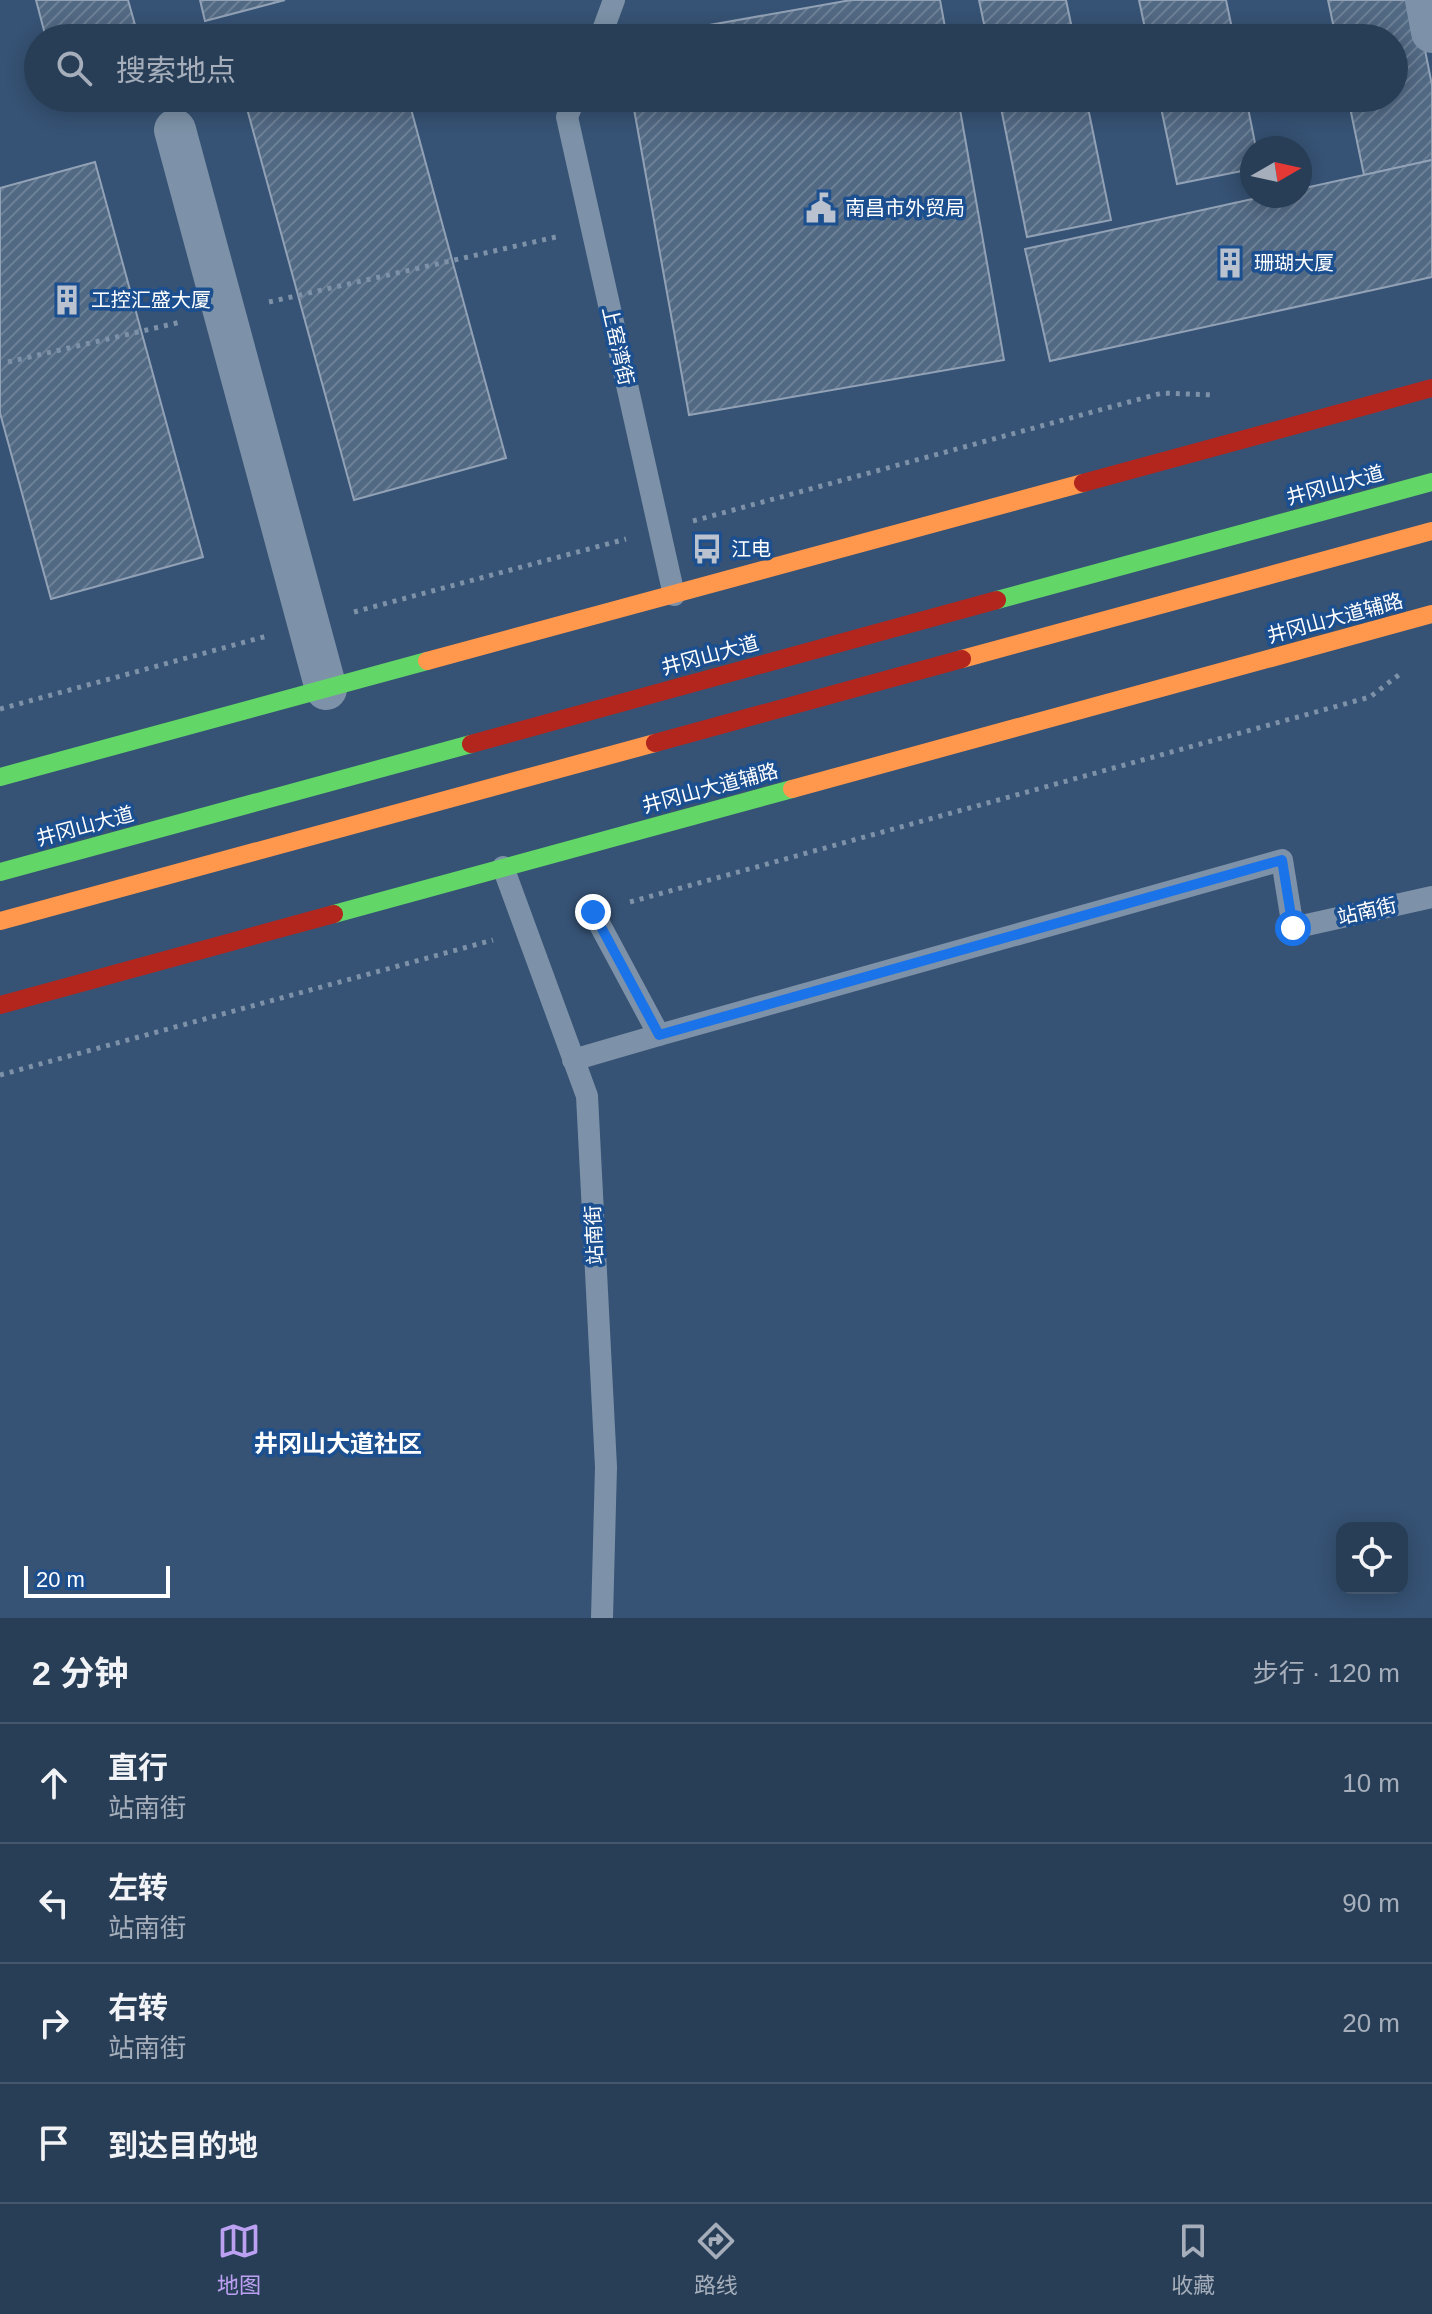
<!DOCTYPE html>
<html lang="zh">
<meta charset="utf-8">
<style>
body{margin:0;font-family:Arial,"Noto Sans SC",sans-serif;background:#344961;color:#f1f3f6}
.controls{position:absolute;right:24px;bottom:24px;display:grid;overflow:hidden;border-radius:16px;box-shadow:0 4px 20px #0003}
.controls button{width:72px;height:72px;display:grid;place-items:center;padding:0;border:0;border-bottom:2px solid #44576d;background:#283e57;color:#f1f3f6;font:40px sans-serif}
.compass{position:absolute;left:1240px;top:136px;width:72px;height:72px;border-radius:50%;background:#283e57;box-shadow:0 4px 20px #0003;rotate:81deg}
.scale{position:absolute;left:24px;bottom:20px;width:146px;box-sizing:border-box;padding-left:8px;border:4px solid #fff;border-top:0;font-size:22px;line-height:28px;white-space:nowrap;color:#fff;-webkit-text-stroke:6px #1b4f8f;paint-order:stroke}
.stop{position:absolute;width:24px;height:24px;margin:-18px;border:6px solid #1a73e8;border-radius:50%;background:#fff}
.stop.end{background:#1a73e8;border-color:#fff;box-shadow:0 2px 8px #0008}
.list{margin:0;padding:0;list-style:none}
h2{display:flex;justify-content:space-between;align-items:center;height:104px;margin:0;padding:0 32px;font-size:34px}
h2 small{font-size:26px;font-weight:400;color:#a5aeba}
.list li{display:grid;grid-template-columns:52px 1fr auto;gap:24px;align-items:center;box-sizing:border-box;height:120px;padding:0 32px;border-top:2px solid #44576d}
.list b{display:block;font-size:30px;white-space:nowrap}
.list p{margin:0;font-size:26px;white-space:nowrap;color:#a5aeba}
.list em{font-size:26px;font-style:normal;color:#a5aeba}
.icon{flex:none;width:44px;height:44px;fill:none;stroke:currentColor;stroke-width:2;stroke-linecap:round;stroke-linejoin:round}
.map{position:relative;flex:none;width:1432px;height:1618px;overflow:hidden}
.search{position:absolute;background:#283e57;box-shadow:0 4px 20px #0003;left:24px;right:24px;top:24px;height:88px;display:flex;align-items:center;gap:20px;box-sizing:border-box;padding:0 28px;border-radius:44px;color:#a5aeba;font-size:30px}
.sheet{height:584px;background:#283e57}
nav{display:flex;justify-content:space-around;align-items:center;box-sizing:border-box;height:112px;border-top:2px solid #44576d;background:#283e57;font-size:22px;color:#a5aeba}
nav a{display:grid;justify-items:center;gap:4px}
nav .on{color:#bca0f2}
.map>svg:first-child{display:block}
.building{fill:url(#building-hatch);stroke:#92a2b6;stroke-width:2}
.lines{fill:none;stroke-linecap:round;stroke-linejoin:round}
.path{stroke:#7d92a8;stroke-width:5;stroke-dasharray:4 6;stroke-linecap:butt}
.lane{stroke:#7d92a8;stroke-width:22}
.street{stroke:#7d92a8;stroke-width:42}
.fast{stroke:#63d668;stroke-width:18}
.slow{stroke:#ff974d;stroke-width:18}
.jam{stroke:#b3261e;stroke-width:18}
.route{stroke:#1a73e8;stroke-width:10}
.labels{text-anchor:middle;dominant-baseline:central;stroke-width:7;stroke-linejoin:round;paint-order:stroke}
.poi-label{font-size:20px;fill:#fff;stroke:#1b4f8f;text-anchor:start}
.street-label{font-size:20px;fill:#fff;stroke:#1b4f8f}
.quarter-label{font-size:24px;font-weight:bold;fill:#fff;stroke:#1b4f8f}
</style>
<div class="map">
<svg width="1432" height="1618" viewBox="0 0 1432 1618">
<defs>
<pattern id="building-hatch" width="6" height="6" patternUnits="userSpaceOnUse" patternTransform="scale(2)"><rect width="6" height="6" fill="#526984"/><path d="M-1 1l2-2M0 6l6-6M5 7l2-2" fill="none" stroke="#6c8096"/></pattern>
</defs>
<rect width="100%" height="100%" fill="#365274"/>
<g class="building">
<path d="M36,0H128L137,32L115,38H46Z"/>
<path d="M200,0H285L205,21Z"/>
<path d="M851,0H940L947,38H636Z"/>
<path d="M979,0H1066L1074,38H987Z"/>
<path d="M1139,0H1226L1234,38H1147Z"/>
<path d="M1328,0H1415L1432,85V160L1364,175L1348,98H1394V38H1336Z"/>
<path d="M272,98H408L506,458L354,500L246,105Z"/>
<path d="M632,98H958L1004,360L689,415Z"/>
<path d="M999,98H1086L1111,220L1027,237Z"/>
<path d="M1159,98H1246L1256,148H1252V169L1177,184Z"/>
<path d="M1432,160V277L1050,361L1025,249L1266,196H1300V189Z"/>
<path d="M95,162L203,557L51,599L0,413V188Z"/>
</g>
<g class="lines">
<g class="path">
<path d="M269,302L556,237"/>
<path d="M8,362L181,322"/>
<path d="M693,521L1162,393L1214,395"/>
<path d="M354,612L626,539"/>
<path d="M0,709L267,636"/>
<path d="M630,902L1370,697L1400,674"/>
<path d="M0,1075L493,940"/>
</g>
<g class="lane">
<path d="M600,38L614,0"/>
<path d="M575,98L567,117L674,595"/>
<path d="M503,867L587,1096L606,1467L602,1618"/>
<path d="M593,912L659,1035L1282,860L1293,928L1432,897"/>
<path d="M573,1060L659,1035"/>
</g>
<g class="street">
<path d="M1426,0L1432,32"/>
<path d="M175,130L326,689"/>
</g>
<g class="fast">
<path d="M997,600L1432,482"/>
<path d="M0,777L427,661"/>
<path d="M0,872L471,744"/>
<path d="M334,914L792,789"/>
</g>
<g class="slow">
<path d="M962,659L1432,531"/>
<path d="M427,661L1083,483"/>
<path d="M792,789L1432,614"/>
<path d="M0,921L655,743"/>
</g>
<g class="jam">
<path d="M1083,483L1432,388"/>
<path d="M655,743L962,659"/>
<path d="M471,744L997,600"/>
<path d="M0,1005L334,914"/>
</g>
</g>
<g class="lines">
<path class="route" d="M593,912L659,1035L1282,860L1293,928"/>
</g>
<defs>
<g id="civic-bare" transform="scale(2.4)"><path d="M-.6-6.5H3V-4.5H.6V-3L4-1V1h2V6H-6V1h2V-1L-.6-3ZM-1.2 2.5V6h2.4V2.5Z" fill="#b9c2ce" stroke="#1b4f8f" stroke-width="2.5" paint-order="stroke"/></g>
<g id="building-bare" transform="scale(2.4)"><path d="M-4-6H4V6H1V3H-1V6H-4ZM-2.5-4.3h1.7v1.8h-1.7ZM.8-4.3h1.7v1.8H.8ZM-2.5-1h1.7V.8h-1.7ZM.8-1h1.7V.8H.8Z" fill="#b9c2ce" stroke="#1b4f8f" stroke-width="2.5" paint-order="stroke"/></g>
<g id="bus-bare" transform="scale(2.4)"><path d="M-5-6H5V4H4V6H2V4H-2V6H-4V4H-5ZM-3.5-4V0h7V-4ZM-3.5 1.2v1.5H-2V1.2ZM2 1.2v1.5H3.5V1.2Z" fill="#b9c2ce" stroke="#1b4f8f" stroke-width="2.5" paint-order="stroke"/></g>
</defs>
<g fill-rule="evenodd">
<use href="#civic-bare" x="821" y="208"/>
<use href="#building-bare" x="1230" y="263"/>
<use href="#building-bare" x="67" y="300"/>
<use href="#bus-bare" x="707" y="549"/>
</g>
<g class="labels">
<g class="poi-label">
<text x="845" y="208">南昌市外贸局</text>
<text x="1254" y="263">珊瑚大厦</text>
<text x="91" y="300">工控汇盛大厦</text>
<text x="731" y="549">江电</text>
</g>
<g class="street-label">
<text transform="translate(618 346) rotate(77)">上窑湾街</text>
<text transform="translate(1335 485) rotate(-15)">井冈山大道</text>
<text transform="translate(1335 618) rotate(-15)">井冈山大道辅路</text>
<text transform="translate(710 655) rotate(-15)">井冈山大道</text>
<text transform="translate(710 788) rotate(-15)">井冈山大道辅路</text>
<text transform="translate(85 826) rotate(-15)">井冈山大道</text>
<text transform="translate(1367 911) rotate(-13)">站南街</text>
<text transform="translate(594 1235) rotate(-93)">站南街</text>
</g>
<g class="quarter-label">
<text x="338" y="1443">井冈山大道社区</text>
</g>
</g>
</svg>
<div class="controls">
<button><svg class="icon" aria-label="locate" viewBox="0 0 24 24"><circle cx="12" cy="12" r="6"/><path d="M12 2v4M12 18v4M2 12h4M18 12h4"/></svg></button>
</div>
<svg class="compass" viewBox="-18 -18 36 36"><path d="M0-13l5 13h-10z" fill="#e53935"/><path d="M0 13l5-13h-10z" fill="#a5aeba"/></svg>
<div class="scale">20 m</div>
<div class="stop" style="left:1293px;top:928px"></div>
<div class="stop end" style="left:593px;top:912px"></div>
<div class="search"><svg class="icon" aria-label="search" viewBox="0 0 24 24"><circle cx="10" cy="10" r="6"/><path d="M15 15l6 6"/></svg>搜索地点</div>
</div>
<section class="sheet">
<h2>2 分钟<small>步行 · 120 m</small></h2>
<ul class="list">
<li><svg class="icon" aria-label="ahead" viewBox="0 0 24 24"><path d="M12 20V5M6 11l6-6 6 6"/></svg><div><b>直行</b><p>站南街</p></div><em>10 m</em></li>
<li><svg class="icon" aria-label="left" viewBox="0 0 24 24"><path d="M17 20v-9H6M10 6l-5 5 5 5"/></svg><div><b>左转</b><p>站南街</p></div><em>90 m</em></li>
<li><svg class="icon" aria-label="right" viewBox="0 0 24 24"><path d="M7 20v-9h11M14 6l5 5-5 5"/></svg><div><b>右转</b><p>站南街</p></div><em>20 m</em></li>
<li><svg class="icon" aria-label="arrive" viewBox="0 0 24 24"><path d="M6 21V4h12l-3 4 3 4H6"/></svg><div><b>到达目的地</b></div></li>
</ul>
</section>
<nav>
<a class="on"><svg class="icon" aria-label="map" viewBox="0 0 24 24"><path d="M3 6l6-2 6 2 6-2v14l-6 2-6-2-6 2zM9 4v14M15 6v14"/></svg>地图</a>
<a><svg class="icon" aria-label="directions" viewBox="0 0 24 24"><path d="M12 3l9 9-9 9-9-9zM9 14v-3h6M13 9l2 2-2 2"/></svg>路线</a>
<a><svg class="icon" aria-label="saved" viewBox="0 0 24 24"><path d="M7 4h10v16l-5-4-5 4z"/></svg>收藏</a>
</nav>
